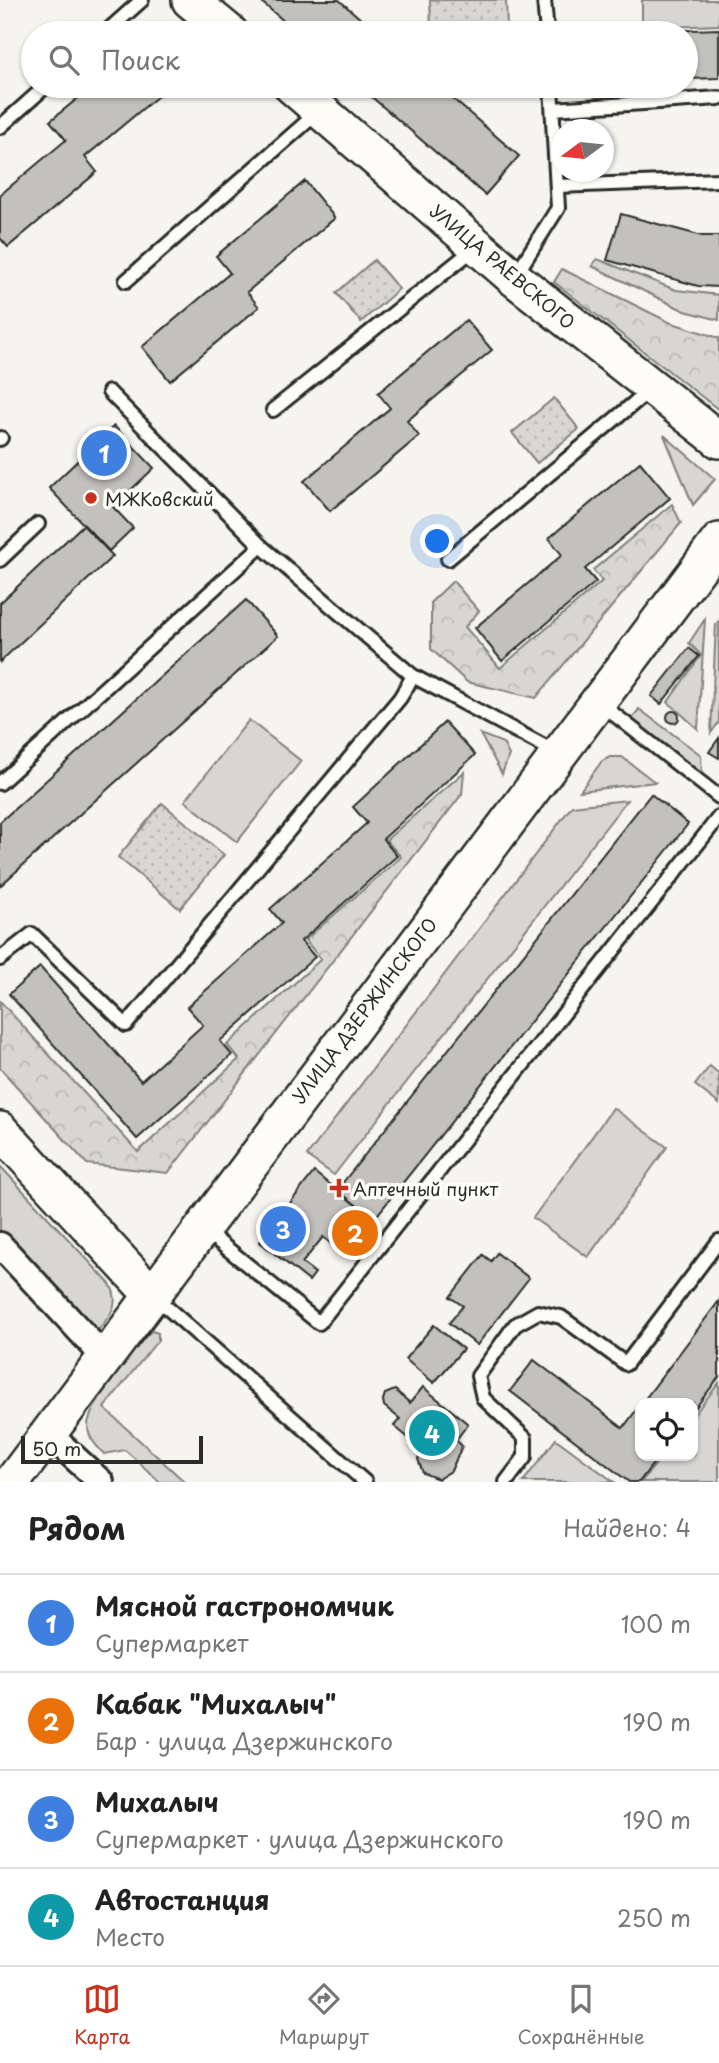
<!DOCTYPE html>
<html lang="ru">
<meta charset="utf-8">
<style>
body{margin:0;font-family:"Playpen Sans",sans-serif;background:#f2f2f2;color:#222}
.controls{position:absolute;right:21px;bottom:21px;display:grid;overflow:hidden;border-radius:14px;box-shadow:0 2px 5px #0004}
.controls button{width:63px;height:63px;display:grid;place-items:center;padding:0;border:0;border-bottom:2px solid #e0e0e0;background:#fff;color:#222;font:35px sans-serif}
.compass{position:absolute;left:551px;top:119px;width:63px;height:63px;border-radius:50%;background:#fff;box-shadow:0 2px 5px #0004;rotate:255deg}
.scale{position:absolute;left:21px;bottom:18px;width:182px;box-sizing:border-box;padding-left:7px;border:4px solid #2b2b2b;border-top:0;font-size:19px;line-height:24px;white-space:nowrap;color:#2b2b2b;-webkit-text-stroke:5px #fdfcf7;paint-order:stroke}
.you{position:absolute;left:438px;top:542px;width:24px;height:24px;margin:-18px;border:5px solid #fff;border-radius:50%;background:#1a73e8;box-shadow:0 0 0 10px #1a73e833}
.badge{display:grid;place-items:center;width:46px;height:46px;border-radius:50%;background:#c8321e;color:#fff;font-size:23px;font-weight:700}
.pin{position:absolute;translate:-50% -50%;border:4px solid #fff;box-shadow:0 2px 7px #0006}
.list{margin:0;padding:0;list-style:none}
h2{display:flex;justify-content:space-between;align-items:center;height:91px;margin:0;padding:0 28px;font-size:30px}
h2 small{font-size:23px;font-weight:400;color:#767676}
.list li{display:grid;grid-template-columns:46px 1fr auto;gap:21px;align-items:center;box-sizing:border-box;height:98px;padding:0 28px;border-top:2px solid #e0e0e0}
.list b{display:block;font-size:26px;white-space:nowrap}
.list p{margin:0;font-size:23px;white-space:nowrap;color:#767676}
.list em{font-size:23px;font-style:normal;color:#767676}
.icon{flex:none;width:38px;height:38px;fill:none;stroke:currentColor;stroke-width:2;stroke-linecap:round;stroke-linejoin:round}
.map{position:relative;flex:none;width:719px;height:1482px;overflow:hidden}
.search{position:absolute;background:#fff;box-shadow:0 2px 5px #0004;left:21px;right:21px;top:21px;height:77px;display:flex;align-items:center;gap:18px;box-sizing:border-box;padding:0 24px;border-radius:38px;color:#767676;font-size:26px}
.sheet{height:483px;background:#fff}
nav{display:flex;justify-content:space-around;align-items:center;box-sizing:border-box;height:98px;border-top:2px solid #e0e0e0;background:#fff;font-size:19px;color:#767676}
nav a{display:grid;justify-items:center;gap:4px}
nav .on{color:#c8321e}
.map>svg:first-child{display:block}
.grass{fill:#d7d6d2;stroke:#81807e;stroke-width:2}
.forest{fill:url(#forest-crowns);stroke:#81807e;stroke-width:2}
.park{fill:url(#park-dots);stroke:#81807e;stroke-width:2}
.building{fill:#c2c1be;stroke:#2b2b2b;stroke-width:2}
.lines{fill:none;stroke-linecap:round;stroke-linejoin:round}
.lane-casing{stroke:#2b2b2b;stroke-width:18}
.street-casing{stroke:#2b2b2b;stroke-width:30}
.secondary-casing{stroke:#2b2b2b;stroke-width:40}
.lane{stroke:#fdfcf7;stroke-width:12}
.street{stroke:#fdfcf7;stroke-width:24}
.secondary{stroke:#fdfcf7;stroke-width:35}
.poi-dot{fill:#c8321e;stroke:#fdfcf7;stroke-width:2.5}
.labels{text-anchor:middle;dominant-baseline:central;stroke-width:7;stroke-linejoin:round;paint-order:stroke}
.street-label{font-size:18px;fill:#2b2b2b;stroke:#fdfcf7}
.poi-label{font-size:18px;fill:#2b2b2b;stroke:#fdfcf7;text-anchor:start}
</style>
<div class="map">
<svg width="719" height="1482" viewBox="0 0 719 1482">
<defs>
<pattern id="forest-crowns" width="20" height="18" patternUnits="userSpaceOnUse" patternTransform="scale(1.75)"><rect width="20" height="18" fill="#d7d6d2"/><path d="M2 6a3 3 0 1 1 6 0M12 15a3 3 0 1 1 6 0" fill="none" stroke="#b9b8b4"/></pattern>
<pattern id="park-dots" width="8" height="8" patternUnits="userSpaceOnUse" patternTransform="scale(1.75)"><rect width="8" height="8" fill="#d7d6d2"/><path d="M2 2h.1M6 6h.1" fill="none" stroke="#b9b8b4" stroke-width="1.8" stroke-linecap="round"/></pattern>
</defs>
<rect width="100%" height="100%" fill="#f5f4ef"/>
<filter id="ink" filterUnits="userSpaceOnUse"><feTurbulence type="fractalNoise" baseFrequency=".0143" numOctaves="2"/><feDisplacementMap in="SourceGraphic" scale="14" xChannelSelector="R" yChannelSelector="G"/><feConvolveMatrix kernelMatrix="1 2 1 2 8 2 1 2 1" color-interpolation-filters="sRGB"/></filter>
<g filter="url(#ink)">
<g class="grass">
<path d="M642,0H719V25L642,28Z"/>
<path d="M597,259L676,290L719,295V320L685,311L592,266Z"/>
<path d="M664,435L715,479L693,505Z"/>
<path d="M705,619L698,729L668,702L701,655L689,643Z"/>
<path d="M639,709L701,755L702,775L631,721Z"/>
<path d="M249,720L301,761L237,842L185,801Z"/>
<path d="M480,734L503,743L509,755L502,774Z"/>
<path d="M610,757H622L655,782L580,791L602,761Z"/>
<path d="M627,800L334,1175L307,1156L572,806Z"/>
<path d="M613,1108L667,1147L588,1257L533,1218Z"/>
<path d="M0,1166L110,1284C122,1305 109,1317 96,1333L0,1230Z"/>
<path d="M152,1331L158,1333V1340L104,1408L185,1482H160L125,1450L104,1454C96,1445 88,1438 88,1426C87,1409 138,1340 152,1331Z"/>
<path d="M719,1383V1482H641L662,1456H693V1416Z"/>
<path d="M556,1439L614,1482H523Z"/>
</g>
<g class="forest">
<path d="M562,269L669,322L719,338V410L554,282Z"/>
<path d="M672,504L681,523L536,698L467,682L431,649V602L453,581L479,611L465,627L500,668L602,581L593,570Z"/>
<path d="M719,621V722L711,733L716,624Z"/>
<path d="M464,772L462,794L168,1173L87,1164L0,1068V1001L138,1152L239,1059L227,1045L321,959L305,940L401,857L386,840Z"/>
</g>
<g class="park">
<path d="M430,0H506L507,27L431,30Z"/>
<path d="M374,260L399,289L361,322L336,293Z"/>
<path d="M554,398L579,429L537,463L512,433Z"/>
<path d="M162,803L224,855L180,909L118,857Z"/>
<path d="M710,1066L719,1074V1104L695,1085Z"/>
</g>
<g class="building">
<path d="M259,0H339L377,33H298Z"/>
<path d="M719,29V78L686,79V33H609Z"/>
<path d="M93,86H170L85,157L97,172L8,247L0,238V195L66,140L50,121Z"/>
<path d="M359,86H438L519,156L485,195Z"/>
<path d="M305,181L335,218L247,292L259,307L170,381L142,347L230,273L216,256Z"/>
<path d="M621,214L702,236H719V287L698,286L607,260Z"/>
<path d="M466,320L492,350L407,421L419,436L330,511L304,481L390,408L378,393Z"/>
<path d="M114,426L154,468L113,507L133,528L109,551L49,488Z"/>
<path d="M640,462L670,498L585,569L596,582L502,661L475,628L562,555L549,538Z"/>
<path d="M83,525L113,556L0,662V603Z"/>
<path d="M246,600L278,636L0,886V822Z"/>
<path d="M689,648L699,656L661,704L651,696Z"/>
<circle cx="673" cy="717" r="6"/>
<path d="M445,722L475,755L383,839L397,856L301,941L315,957L220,1041L232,1055L137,1139L9,994L40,967L141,1081L203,1025L187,1007L282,923L270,909L367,823L353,807Z"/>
<path d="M719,738V758L709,752Z"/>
<path d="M651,794L688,824L374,1219L337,1190Z"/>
<path d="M314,1172L362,1210L334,1246L323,1237L302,1263L315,1273L309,1281L260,1242Z"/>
<path d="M497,1253L529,1278L477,1345L449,1323L463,1306L450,1297L483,1255L491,1261Z"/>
<path d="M719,1301V1377L693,1411V1403H642Z"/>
<path d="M434,1325L463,1349L434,1383L405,1359Z"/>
<path d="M534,1360L623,1428L640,1405V1456H659L639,1482H629L510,1391Z"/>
<path d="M423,1387L468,1424L456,1440L462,1446L451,1471L438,1479L423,1473L418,1459L422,1449L394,1426L400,1419L384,1406L383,1400L385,1394L395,1390L410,1403Z"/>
</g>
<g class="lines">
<g class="lane-casing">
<g id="lane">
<path d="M544,0L547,33"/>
<path d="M105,33L142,0"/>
<path d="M553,109L719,98"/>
<path d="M0,127L46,86"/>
<path d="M557,186L719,180"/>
<path d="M515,276L558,208L551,86"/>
<path d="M126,281L318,112"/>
<path d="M109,392L261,546L413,676L557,753"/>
<path d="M273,410L475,248"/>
<path d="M0,439L1,438"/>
<path d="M448,559L652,388"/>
<path d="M0,560L38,524"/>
<path d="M601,704L719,797"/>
<path d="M0,783L261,546"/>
<path d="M0,959L32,934L126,1025L400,698L413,676"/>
<path d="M203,1229L319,1323L719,817"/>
<path d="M155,1297L365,1482"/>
<path d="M506,1482L525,1457V1438L483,1398L478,1376L515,1325L538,1312L561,1317L626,1364L719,1241"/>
</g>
</g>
<g class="street-casing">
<g id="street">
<path d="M0,1245L106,1359"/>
<path d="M50,1435L101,1482"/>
</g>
</g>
<g class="secondary-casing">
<g id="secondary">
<path d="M190,0L230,33"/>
<path d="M292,86L514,278L719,440"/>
<path d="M0,1130L151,1294"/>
<path d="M12,1482L719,541"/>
</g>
</g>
<use href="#lane" class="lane"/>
<use href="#street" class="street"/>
<use href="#secondary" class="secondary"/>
</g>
</g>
<g class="poi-dot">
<circle cx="91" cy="498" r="7"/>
<path d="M335.5 1177.5h7v7h7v7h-7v7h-7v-7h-7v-7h7z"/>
</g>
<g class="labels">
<g class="street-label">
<text transform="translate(503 266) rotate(40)">УЛИЦА РАЕВСКОГО</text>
<text transform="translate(364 1010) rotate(-53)">УЛИЦА ДЗЕРЖИНСКОГО</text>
</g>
<g class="poi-label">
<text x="105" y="498">МЖКовский</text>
<text x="353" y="1188">Аптечный пункт</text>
</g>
</g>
</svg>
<div class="controls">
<button><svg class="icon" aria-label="locate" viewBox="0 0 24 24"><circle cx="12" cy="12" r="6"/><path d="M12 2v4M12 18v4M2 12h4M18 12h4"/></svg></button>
</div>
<svg class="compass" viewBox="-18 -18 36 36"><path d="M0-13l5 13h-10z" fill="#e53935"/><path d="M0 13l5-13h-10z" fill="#767676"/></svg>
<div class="scale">50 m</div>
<div class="you"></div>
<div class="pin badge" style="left:104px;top:453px;background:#3f7fe0">1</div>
<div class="pin badge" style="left:355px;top:1233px;background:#e8710a">2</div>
<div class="pin badge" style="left:283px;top:1229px;background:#3f7fe0">3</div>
<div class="pin badge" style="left:432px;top:1433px;background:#0f9aa8">4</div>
<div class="search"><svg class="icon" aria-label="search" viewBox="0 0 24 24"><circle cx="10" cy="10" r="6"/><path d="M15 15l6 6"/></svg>Поиск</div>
</div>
<section class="sheet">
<h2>Рядом<small>Найдено: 4</small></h2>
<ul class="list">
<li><span class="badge" style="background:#3f7fe0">1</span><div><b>Мясной гастрономчик</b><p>Супермаркет</p></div><em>100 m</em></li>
<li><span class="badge" style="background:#e8710a">2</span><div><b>Кабак &quot;Михалыч&quot;</b><p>Бар · улица Дзержинского</p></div><em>190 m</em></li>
<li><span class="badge" style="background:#3f7fe0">3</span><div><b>Михалыч</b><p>Супермаркет · улица Дзержинского</p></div><em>190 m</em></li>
<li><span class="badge" style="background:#0f9aa8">4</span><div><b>Автостанция</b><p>Место</p></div><em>250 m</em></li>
</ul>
</section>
<nav>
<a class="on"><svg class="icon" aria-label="map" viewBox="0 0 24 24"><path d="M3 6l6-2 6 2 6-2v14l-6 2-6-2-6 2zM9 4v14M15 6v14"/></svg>Карта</a>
<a><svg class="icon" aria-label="directions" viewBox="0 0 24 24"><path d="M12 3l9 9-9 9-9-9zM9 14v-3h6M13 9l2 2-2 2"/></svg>Маршрут</a>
<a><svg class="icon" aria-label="saved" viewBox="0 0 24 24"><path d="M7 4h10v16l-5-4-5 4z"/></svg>Сохранённые</a>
</nav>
